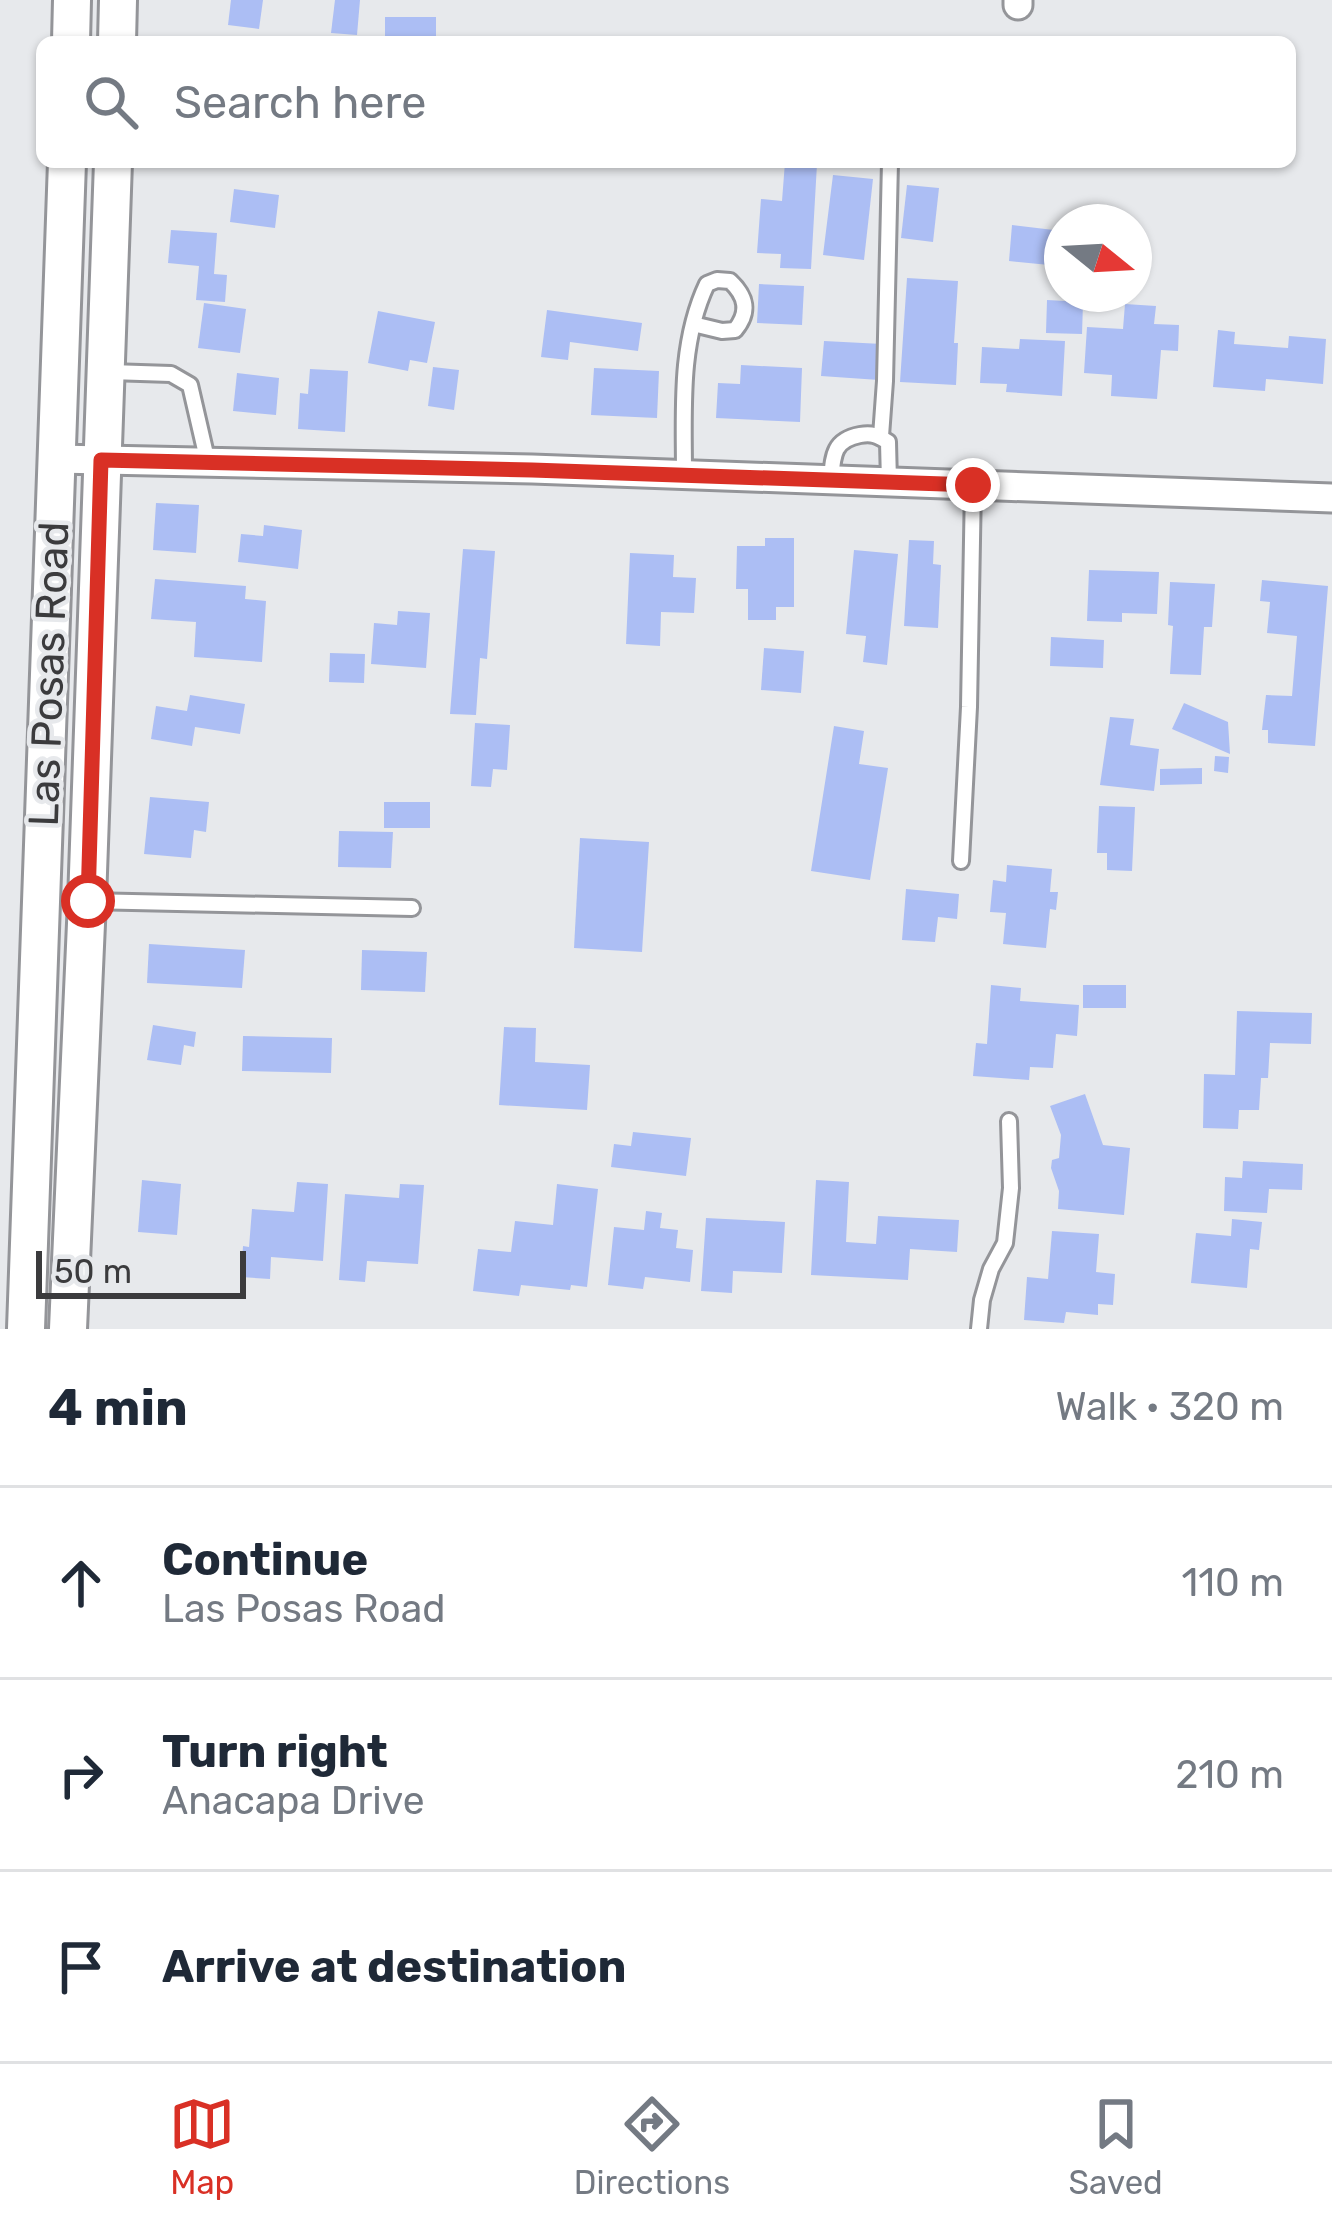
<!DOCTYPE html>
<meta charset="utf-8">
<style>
body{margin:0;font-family:Rubik,sans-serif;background:#f2f2f3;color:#1f2937}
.compass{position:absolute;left:1044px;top:204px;width:108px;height:108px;border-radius:50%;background:#fff;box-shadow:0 3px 9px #0004;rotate:108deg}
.scale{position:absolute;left:36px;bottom:30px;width:210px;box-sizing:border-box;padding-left:12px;border:6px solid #3b3b3d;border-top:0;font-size:33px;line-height:42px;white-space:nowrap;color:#3b3b3d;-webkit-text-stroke:9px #e7e9ec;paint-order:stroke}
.stop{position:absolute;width:36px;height:36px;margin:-27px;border:9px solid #d93025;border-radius:50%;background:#fff}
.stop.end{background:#d93025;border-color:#fff;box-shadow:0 3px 12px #0008}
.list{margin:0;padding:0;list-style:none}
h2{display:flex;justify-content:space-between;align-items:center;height:156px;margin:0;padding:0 48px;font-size:51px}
h2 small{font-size:39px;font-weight:400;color:#747a83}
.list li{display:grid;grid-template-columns:78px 1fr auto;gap:36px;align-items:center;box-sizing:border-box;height:192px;padding:0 48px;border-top:3px solid #e0e1e3}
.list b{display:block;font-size:45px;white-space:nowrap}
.list p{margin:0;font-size:39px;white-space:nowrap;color:#747a83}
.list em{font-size:39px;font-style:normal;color:#747a83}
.icon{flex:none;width:66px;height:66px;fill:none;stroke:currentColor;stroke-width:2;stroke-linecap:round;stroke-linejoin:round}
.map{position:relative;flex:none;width:1332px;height:1329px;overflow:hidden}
.search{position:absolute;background:#fff;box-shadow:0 3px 9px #0004;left:36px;right:36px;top:36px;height:132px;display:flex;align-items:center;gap:30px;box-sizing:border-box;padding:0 42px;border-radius:18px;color:#747a83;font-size:45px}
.sheet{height:732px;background:#fff}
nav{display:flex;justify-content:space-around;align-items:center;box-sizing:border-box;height:168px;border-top:3px solid #e0e1e3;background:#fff;font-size:33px;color:#747a83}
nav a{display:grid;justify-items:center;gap:6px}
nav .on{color:#d93025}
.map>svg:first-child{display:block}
.building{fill:#acbef4}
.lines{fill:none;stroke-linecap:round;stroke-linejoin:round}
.lane-casing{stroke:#949599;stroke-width:20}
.street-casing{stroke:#949599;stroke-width:33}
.secondary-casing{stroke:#949599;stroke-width:42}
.lane{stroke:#fff;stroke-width:14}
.street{stroke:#fff;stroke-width:27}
.secondary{stroke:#fff;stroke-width:36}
.route{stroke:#d93025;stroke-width:15}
.labels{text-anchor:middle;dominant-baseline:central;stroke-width:9;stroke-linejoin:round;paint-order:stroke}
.street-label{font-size:42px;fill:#3b3b3d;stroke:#e7e9ec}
</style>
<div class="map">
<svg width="1332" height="1329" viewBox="0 0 1332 1329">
<rect width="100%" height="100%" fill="#e7e9ec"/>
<g class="building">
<path d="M231,0H263L259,29L228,25Z"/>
<path d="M335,0H360L357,35L331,33Z"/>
<rect x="385" y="17" width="51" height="23"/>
<path d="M785,162L817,164L811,269L780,268L781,254L757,253L761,199L782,201Z"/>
<path d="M833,175L873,179L864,260L823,255Z"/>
<path d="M907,185L939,188L933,242L901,238Z"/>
<path d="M234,189L279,195L275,228L230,222Z"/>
<path d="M1012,225L1062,231L1059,266L1009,261Z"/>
<path d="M171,230L217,233L214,274L227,275L225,302L196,300L199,266L168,263Z"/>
<path d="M907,278L958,281L954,343H958L956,385L900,382Z"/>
<path d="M759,284L804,286L802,325L757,323Z"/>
<path d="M1047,300L1083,302L1082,334L1046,333Z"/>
<path d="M204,303L246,309L240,353L198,348Z"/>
<path d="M1125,304L1156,306L1154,324L1179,325L1178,351L1161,350L1157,399L1111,396L1112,375L1084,373L1087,327L1123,329Z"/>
<path d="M547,310L642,323L638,351L570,342L568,360L541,357Z"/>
<path d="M378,311L435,322L427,363L410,360L408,371L368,363Z"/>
<path d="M1218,330L1235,332L1234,344L1288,348L1289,336L1326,339L1323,384L1266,379L1265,391L1213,387Z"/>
<path d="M1020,339L1065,341L1062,396L1006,392L1007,384L980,383L982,347L1019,349Z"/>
<path d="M824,341L882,344L879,380L821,376Z"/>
<path d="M741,365L802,368L800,422L716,418L718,383L740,384Z"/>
<path d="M433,367L459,370L454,410L428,406Z"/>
<path d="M594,368L659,371L657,418L591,415Z"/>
<path d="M310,369L348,371L345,432L298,429L300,393L308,394Z"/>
<path d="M237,373L279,378L276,415L233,411Z"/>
<path d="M156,503L199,505L196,553L153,550Z"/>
<path d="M264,525L302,530L298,569L238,562L241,534L263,536Z"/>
<path d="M765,538H794V607H776V620H748V589H736L737,546H765Z"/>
<path d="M909,540L934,541L933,564L941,565L938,628L904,626Z"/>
<path d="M463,549L495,551L487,659L480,658L476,715L450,714Z"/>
<path d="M854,550L898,554L887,665L863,662L866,636L846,634Z"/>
<path d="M630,553L674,555L673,577L696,578L694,613L661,612L660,646L626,644Z"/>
<path d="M1089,570L1159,572L1157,614L1122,613V622L1087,621Z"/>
<path d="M155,579L246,586L245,599L266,601L262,662L194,657L196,622L151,619Z"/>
<path d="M1262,580L1328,586L1315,746L1268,743V730H1262L1266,695L1292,696L1297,636L1267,633L1270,602L1260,601Z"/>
<path d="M1170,582L1215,584L1212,627H1204L1201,675L1170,674L1173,626L1168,625Z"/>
<path d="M398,611L430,613L426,668L371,664L374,623L397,625Z"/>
<path d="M1051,637L1104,640L1103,668L1050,666Z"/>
<path d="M764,648L804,651L801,693L761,690Z"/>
<path d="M330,653L365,654L364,683L329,682Z"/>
<path d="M190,695L245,704L240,734L195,727L192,746L151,739L156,706L187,711Z"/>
<path d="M1184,703L1228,722L1230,754L1172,729Z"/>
<path d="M1110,717L1134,719L1130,745L1159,749L1154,791L1100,785Z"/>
<path d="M475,723L510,725L507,770L493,769L491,787L471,786Z"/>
<path d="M834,726L864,731L859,764L888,768L870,880L811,871Z"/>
<path d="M1215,756L1229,757L1228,773L1214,771Z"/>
<path d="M1202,768V784L1160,785V769Z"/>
<path d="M150,797L209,802L206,832L194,830L191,858L144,854Z"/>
<rect x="384" y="802" width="46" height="26"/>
<path d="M1099,806L1135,807L1132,871L1107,870V853H1097Z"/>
<path d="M339,831L393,832L391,868L338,867Z"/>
<path d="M580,838L649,842L642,952L574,948Z"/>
<path d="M1007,865L1052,869L1050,892H1058L1056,910L1050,909L1046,948L1003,944L1006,913L990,912L993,880L1006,882Z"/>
<path d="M906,889L959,894L957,919L938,917L935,942L902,940Z"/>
<path d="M149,944L245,950L242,988L147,983Z"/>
<path d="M362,950L427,952L425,992L361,990Z"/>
<path d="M991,985L1021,988L1020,1001L1079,1005L1077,1036L1056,1034L1053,1068L1030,1067L1029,1080L973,1076L976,1043L987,1044Z"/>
<rect x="1083" y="985" width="43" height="23"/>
<path d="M1237,1011L1312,1013L1311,1044L1270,1043L1268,1078H1261L1259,1110H1239L1238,1129L1203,1128L1204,1074L1235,1075Z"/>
<path d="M153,1025L196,1032L194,1047L184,1045L181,1065L147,1060Z"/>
<path d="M504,1027L536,1028L535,1062L590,1065L587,1110L499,1105Z"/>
<path d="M243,1036L332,1038L331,1073L242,1071Z"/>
<path d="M1085,1094L1103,1145L1130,1148L1124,1215L1058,1209L1059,1191L1051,1168L1052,1160L1059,1158L1061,1135L1050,1106Z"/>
<path d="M633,1132L691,1138L686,1176L611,1167L614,1144L631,1146Z"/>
<path d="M1243,1161L1303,1164L1302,1190L1269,1189L1267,1213L1224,1211L1225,1177L1242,1178Z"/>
<path d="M142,1180L181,1184L177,1235L138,1232Z"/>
<path d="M816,1180L849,1182L846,1242L876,1244L878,1216L959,1220L957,1252L910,1249L908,1280L811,1275Z"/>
<path d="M297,1182L328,1184L323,1261L271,1257L270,1279L241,1277L243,1246L249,1247L252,1209L294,1212Z"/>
<path d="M400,1184L424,1185L418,1264L367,1261L365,1282L339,1280L345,1194L399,1198Z"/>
<path d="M557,1184L598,1189L587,1287L571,1285L570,1290L521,1285L519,1296L473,1291L478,1249L511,1252L515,1221L553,1225Z"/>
<path d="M646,1211L662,1213L660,1228L678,1230L676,1248L693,1250L690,1282L645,1277L643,1289L608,1285L614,1227L644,1230Z"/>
<path d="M706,1218L785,1222L782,1273L733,1271L732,1293L701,1291Z"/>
<path d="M1232,1219L1262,1222L1259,1250L1250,1249L1247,1288L1191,1283L1196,1233L1231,1236Z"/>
<path d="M1052,1231L1099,1234L1096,1272L1115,1274L1113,1305L1098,1304V1315L1066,1312L1064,1323L1024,1320L1027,1277L1048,1279Z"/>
</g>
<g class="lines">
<g class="lane-casing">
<g id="lane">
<path d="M110,372L171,374L190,385L208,463"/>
<path d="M881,436L885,381L890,162"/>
<path d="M684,474C684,410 679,343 707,284L717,280L730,281C746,296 750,312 735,330L722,331L693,324"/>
<path d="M831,480C833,456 833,440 860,435C872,433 877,435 888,442L889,482"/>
<path d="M961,861L969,707L973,485"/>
<path d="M87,901L412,908"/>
<path d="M979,1329L982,1300L991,1269L1005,1243L1011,1188L1009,1121"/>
</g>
</g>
<g class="street-casing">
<g id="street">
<path d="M1018,5V0"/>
<path d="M57,459L532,469L1332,498"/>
</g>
</g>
<g class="secondary-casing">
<g id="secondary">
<path d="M71,42L72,0"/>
<path d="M117,42L118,0"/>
<path d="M26,1329L67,162"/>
<path d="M68,1329L87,901L113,162"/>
</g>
</g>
<use href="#lane" class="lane"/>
<use href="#street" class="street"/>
<use href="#secondary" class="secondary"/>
</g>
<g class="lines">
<path class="route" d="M88,901L101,460L532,470L973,485"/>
</g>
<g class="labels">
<g class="street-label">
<text transform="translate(49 674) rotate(-88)">Las Posas Road</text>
</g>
</g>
</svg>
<svg class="compass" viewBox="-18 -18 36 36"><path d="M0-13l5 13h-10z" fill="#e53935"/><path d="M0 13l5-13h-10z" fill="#747a83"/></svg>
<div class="scale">50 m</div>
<div class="stop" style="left:88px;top:901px"></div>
<div class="stop end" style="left:973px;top:485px"></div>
<div class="search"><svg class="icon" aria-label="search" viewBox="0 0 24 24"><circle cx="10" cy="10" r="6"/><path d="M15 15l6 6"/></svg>Search here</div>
</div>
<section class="sheet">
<h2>4 min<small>Walk · 320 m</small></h2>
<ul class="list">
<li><svg class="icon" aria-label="ahead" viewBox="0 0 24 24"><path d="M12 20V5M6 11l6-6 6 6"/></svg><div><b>Continue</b><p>Las Posas Road</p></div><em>110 m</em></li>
<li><svg class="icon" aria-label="right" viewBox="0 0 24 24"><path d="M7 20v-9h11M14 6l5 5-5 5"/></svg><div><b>Turn right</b><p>Anacapa Drive</p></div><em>210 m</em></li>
<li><svg class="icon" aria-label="arrive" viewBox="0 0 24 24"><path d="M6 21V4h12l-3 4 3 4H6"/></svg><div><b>Arrive at destination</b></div></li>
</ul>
</section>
<nav>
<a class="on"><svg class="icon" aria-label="map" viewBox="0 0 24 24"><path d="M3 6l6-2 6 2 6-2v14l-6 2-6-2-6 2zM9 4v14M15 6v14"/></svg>Map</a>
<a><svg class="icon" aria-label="directions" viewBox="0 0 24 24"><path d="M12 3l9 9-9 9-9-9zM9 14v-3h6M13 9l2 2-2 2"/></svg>Directions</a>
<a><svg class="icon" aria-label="saved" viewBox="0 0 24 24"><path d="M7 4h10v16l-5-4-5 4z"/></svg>Saved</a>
</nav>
